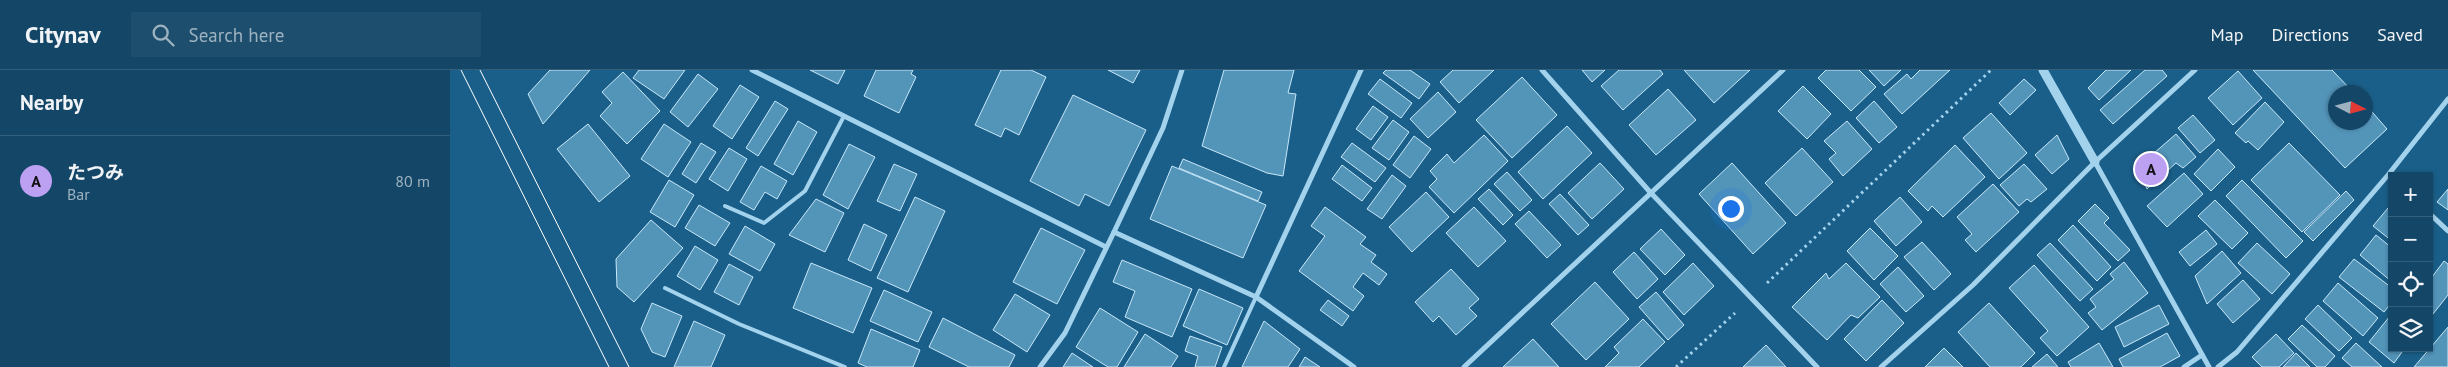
<!DOCTYPE html>
<meta charset="utf-8">
<style>
body{margin:0;font-family:"PT Sans","Noto Sans JP",sans-serif;background:#1d4e6d;color:#f1f3f6}
.controls{position:absolute;right:15px;bottom:15px;display:grid;overflow:hidden;border-radius:0px;box-shadow:0 1px 4px #0004}
.controls button{width:45px;height:45px;display:grid;place-items:center;padding:0;border:0;border-bottom:1px solid #335f7b;background:#144767;color:#f1f3f6;font:25px sans-serif}
.compass{position:absolute;left:1878px;top:15px;width:45px;height:45px;border-radius:50%;background:#144767;box-shadow:0 1px 4px #0004;rotate:96deg}
.you{position:absolute;left:1280px;top:138px;width:18px;height:18px;margin:-12px;border:4px solid #fff;border-radius:50%;background:#1a73e8;box-shadow:0 0 0 8px #1a73e833}
.badge{display:grid;place-items:center;width:32px;height:32px;border-radius:50%;background:#bca0f2;color:#111;font-size:16px;font-weight:700}
.pin{position:absolute;translate:-50% -50%;border:2px solid #fff;box-shadow:0 1px 5px #0006}
.list{margin:0;padding:0;list-style:none}
h2{display:flex;justify-content:space-between;align-items:center;height:65px;margin:0;padding:0 20px;font-size:21px}
h2 small{font-size:16px;font-weight:400;color:#9db2c0}
.list li{display:grid;grid-template-columns:32px 1fr auto;gap:15px;align-items:center;box-sizing:border-box;height:90px;padding:0 20px;border-top:1px solid #335f7b}
.list b{display:block;font-size:19px;white-space:nowrap}
.list p{margin:0;font-size:16px;white-space:nowrap;color:#9db2c0}
.list em{font-size:16px;font-style:normal;color:#9db2c0}
.icon{flex:none;width:28px;height:28px;fill:none;stroke:currentColor;stroke-width:2;stroke-linecap:round;stroke-linejoin:round}
.map{position:relative;flex:none;width:1998px;height:297px;overflow:hidden}
header{display:flex;align-items:center;gap:30px;box-sizing:border-box;height:70px;padding:0 25px;background:#144767;border-bottom:1px solid #335f7b}
header strong{font-size:24px}
nav{display:flex;gap:28px;margin-inline-start:auto;font-size:18px}
.search{width:350px;height:45px;background:#1d4e6d;display:flex;align-items:center;gap:12px;box-sizing:border-box;padding:0 18px;border-radius:0px;color:#9db2c0;font-size:19px}
main{display:flex}
aside{flex:1;background:#144767}
.map>svg:first-child{display:block}
.building{fill:#5394b9;stroke:#c8e8f9}
.lines{fill:none;stroke-linecap:round;stroke-linejoin:round}
.path{stroke:#a3d2ed;stroke-width:3;stroke-dasharray:2.5 4;stroke-linecap:butt}
.service{stroke:#a3d2ed;stroke-width:4}
.minor{stroke:#a3d2ed;stroke-width:5}
.tertiary{stroke:#a3d2ed;stroke-width:9}
.tram{stroke:#fff;stroke-width:1}
</style>
<header>
<strong>Citynav</strong>
<div class="search"><svg class="icon" aria-label="search" viewBox="0 0 24 24"><circle cx="10" cy="10" r="6"/><path d="M15 15l6 6"/></svg>Search here</div>
<nav><a>Map</a><a>Directions</a><a>Saved</a></nav>
</header>
<main>
<aside>
<h2>Nearby<small></small></h2>
<ul class="list">
<li><span class="badge">A</span><div><b>たつみ</b><p>Bar</p></div><em>80 m</em></li>
</ul>
</aside>
<div class="map">
<svg width="1998" height="297" viewBox="0 0 1998 297">
<rect width="100%" height="100%" fill="#1a5f89"/>
<g class="building">
<path d="M100,0H140L93,54L78,24Z"/>
<path d="M189,0H235L214,29L183,8Z"/>
<path d="M360,0H395L388,14Z"/>
<path d="M426,0H463L461,4L466,7L449,43L414,26Z"/>
<path d="M551,0H581L596,7L569,65L555,58L551,67L525,55Z"/>
<path d="M658,0H690L683,13Z"/>
<path d="M774,0H844L838,23L846,24L833,106L817,103L752,76Z"/>
<path d="M936,0H960L980,14L969,29L933,3Z"/>
<path d="M1003,0H1044L1009,33L990,12Z"/>
<path d="M1132,0H1155L1142,12Z"/>
<path d="M1169,0H1210L1213,4L1173,40L1151,16Z"/>
<path d="M1234,0H1300L1264,33Z"/>
<path d="M1376,0H1409L1426,17L1401,41L1368,8Z"/>
<path d="M1419,0H1451L1434,16Z"/>
<path d="M1470,0H1500L1452,44L1434,24L1457,4L1461,9Z"/>
<path d="M1656,0H1681L1649,30L1638,18Z"/>
<path d="M1695,0H1712L1717,6L1663,54L1650,40Z"/>
<path d="M1803,0H1882L1903,22H1886V52H1916V35L1937,59L1895,98Z"/>
<path d="M1788,1L1812,28L1783,55L1758,28Z"/>
<path d="M173,2L210,41L177,74L150,46L162,33L152,22Z"/>
<path d="M248,4L268,19L238,57L220,42Z"/>
<path d="M1072,7L1107,45L1062,88L1026,50Z"/>
<path d="M930,9L962,33L951,48L918,24Z"/>
<path d="M1574,9L1586,20L1560,45L1549,33Z"/>
<path d="M290,15L309,27L282,69L263,56Z"/>
<path d="M1353,16L1381,44L1357,69L1328,41Z"/>
<path d="M1218,19L1246,50L1206,85L1179,55Z"/>
<path d="M988,22L1006,42L978,68L960,49Z"/>
<path d="M623,25L696,60L659,136L635,124L629,136L580,111Z"/>
<path d="M325,31L338,39L308,86L296,78Z"/>
<path d="M1424,31L1447,57L1429,73L1406,48Z"/>
<path d="M1815,32L1834,52L1808,80L1798,71L1796,73L1785,63Z"/>
<path d="M923,36L938,47L921,70L906,59Z"/>
<path d="M1541,43L1577,83L1549,109L1513,68Z"/>
<path d="M1743,45L1765,70L1750,83L1728,58Z"/>
<path d="M943,50L959,62L939,90L922,78Z"/>
<path d="M348,51L367,62L343,105L324,94Z"/>
<path d="M1397,51L1422,79L1393,106L1379,89L1386,83L1374,71Z"/>
<path d="M138,54L180,106L149,132L107,79Z"/>
<path d="M214,54L241,72L218,107L191,89Z"/>
<path d="M1117,56L1142,83L1093,129L1068,102Z"/>
<path d="M1726,64L1746,87L1733,98L1726,93L1697,119L1688,97Z"/>
<path d="M1034,65L1058,91L1004,143L979,117L987,109L980,101L997,84L1004,93Z"/>
<path d="M1607,65L1619,89L1602,104L1585,85Z"/>
<path d="M964,66L981,79L960,108L943,95Z"/>
<path d="M251,73L266,82L246,113L232,104Z"/>
<path d="M902,73L936,98L925,112L891,87Z"/>
<path d="M1839,73L1890,125L1852,162L1801,110Z"/>
<path d="M399,74L425,87L398,139L373,125Z"/>
<path d="M1505,75L1535,107L1493,147L1482,136L1478,141L1458,121Z"/>
<path d="M279,78L297,89L278,121L259,109Z"/>
<path d="M1352,78L1383,112L1346,146L1315,113Z"/>
<path d="M1768,79L1785,97L1761,121L1744,104Z"/>
<path d="M733,89L812,122L808,131L729,98Z"/>
<path d="M1150,93L1174,119L1142,149L1118,123Z"/>
<path d="M1282,93L1336,153L1303,184L1249,124Z"/>
<path d="M444,94L467,104L450,141L427,131Z"/>
<path d="M1574,94L1597,119L1581,132L1577,129L1569,136L1550,115Z"/>
<path d="M892,95L922,118L912,131L882,109Z"/>
<path d="M311,96L337,111L327,129L315,122L304,140L290,132Z"/>
<path d="M722,96L816,135L793,188L700,149Z"/>
<path d="M1057,102L1082,130L1070,141L1044,114Z"/>
<path d="M1734,103L1753,124L1717,157L1697,136Z"/>
<path d="M942,105L956,116L932,149L917,139Z"/>
<path d="M219,110L244,125L225,157L200,142Z"/>
<path d="M1792,110L1853,171L1836,188L1776,126Z"/>
<path d="M1543,114L1569,142L1526,182L1515,170L1522,164L1507,147Z"/>
<path d="M1039,119L1063,145L1053,155L1028,129Z"/>
<path d="M1998,119V140L1987,132Z"/>
<path d="M1896,121L1904,130L1863,171L1854,162Z"/>
<path d="M976,122L999,147L962,182L939,157Z"/>
<path d="M1110,124L1139,155L1128,165L1099,134Z"/>
<path d="M465,127L495,141L458,222L427,208Z"/>
<path d="M1450,127L1472,152L1446,176L1424,151Z"/>
<path d="M366,129L394,143L375,182L339,165Z"/>
<path d="M1765,130L1798,163L1782,179L1748,146Z"/>
<path d="M1645,134L1659,148L1654,153L1680,180L1668,191L1628,151Z"/>
<path d="M249,135L280,153L265,176L235,158Z"/>
<path d="M875,137L916,167L910,174L926,185L921,192L937,204L929,215L913,203L903,217L914,226L903,241L849,201L875,166L861,156Z"/>
<path d="M1024,137L1056,171L1028,197L996,163Z"/>
<path d="M1938,138L1942,141V171L1923,156Z"/>
<path d="M1079,141L1111,175L1097,188L1065,154Z"/>
<path d="M201,150L233,178L184,232L167,217L166,189Z"/>
<path d="M414,154L437,165L421,201L398,190Z"/>
<path d="M1623,155L1661,197L1647,211L1608,170Z"/>
<path d="M295,156L325,174L310,201L279,184Z"/>
<path d="M591,158L635,180L607,234L563,212Z"/>
<path d="M1420,158L1448,186L1424,210L1397,181Z"/>
<path d="M1211,159L1235,185L1215,205L1190,179Z"/>
<path d="M1756,160L1767,174L1740,196L1729,182Z"/>
<path d="M1926,165L1942,178V212L1910,185Z"/>
<path d="M1472,172L1501,204L1484,220L1454,187Z"/>
<path d="M1600,173L1643,219L1630,231L1587,185Z"/>
<path d="M1807,173L1840,204L1822,224L1788,193Z"/>
<path d="M245,176L268,190L250,220L227,206Z"/>
<path d="M1772,181L1791,203L1757,234L1745,206Z"/>
<path d="M1184,182L1208,209L1187,229L1163,202Z"/>
<path d="M1904,189L1942,218V232L1934,242L1889,207Z"/>
<path d="M672,190L742,219L722,267L675,247L685,221L663,212Z"/>
<path d="M1994,191L1998,194V225L1979,249V211Z"/>
<path d="M1674,192L1698,223L1652,260L1638,243L1646,237L1640,229L1664,209L1660,204Z"/>
<path d="M361,193L422,218L403,263L343,238Z"/>
<path d="M1243,193L1264,216L1234,245L1213,222Z"/>
<path d="M1396,193L1430,227L1408,248L1401,245L1377,270L1342,237L1376,203L1379,209Z"/>
<path d="M279,194L303,207L289,235L264,222Z"/>
<path d="M1584,195L1639,257L1607,286L1590,268L1598,261L1559,218Z"/>
<path d="M1448,197L1474,226L1456,242L1430,214Z"/>
<path d="M1001,199L1029,229L1019,238L1027,246L1006,265L989,246L983,252L965,232Z"/>
<path d="M1793,210L1810,229L1783,253L1767,234Z"/>
<path d="M1145,212L1179,249L1136,290L1101,254Z"/>
<path d="M1888,213L1928,248L1913,266L1873,231Z"/>
<path d="M749,219L793,238L777,275L733,256Z"/>
<path d="M434,220L482,242L468,272L420,251Z"/>
<path d="M1206,222L1234,255L1218,270L1189,237Z"/>
<path d="M565,224L600,245L577,282L543,260Z"/>
<path d="M878,230L899,246L892,256L870,240Z"/>
<path d="M1432,230L1454,253L1416,291L1394,269Z"/>
<path d="M202,233L232,246L215,287L202,282L191,259Z"/>
<path d="M1539,233L1585,283L1571,297H1540L1508,262Z"/>
<path d="M1709,235L1719,254L1674,277L1665,257Z"/>
<path d="M1868,235L1902,268L1889,281L1855,249Z"/>
<path d="M650,238L688,262L667,297H658L626,277Z"/>
<path d="M1940,246L1942,248V278H1955L1944,293L1919,272Z"/>
<path d="M493,248L565,285L559,297H519L479,277Z"/>
<path d="M1193,249L1215,272L1189,297H1155L1169,283L1164,277Z"/>
<path d="M244,251L275,265L261,297H224Z"/>
<path d="M814,251L850,279L838,297H792Z"/>
<path d="M1852,255L1885,286L1875,297H1867L1838,269Z"/>
<path d="M1998,257V297H1964Z"/>
<path d="M421,259L470,280L463,297H417L408,293Z"/>
<path d="M1717,263L1730,286L1710,297H1673L1669,289Z"/>
<path d="M695,264L728,286L721,297H674Z"/>
<path d="M1826,264L1844,283L1829,297H1812L1802,287Z"/>
<path d="M740,266L772,277L765,297H745L748,286L735,281Z"/>
<path d="M1083,269L1109,297H1053Z"/>
<path d="M1649,273L1663,297H1621L1618,292Z"/>
<path d="M1906,273L1932,297H1902L1892,288Z"/>
<path d="M1316,275L1336,297H1293Z"/>
<path d="M1494,278L1513,297H1475Z"/>
<path d="M622,283L643,297H613Z"/>
<path d="M1846,283L1860,297H1833Z"/>
<path d="M1597,284L1608,297H1582Z"/>
<path d="M855,287L870,297H849Z"/>
</g>
<g class="lines">
<g class="path">
<path d="M1317,213L1541,0"/>
<path d="M1226,297L1285,243"/>
</g>
<g class="service">
<path d="M275,136L314,153L355,121L394,46"/>
<path d="M215,218L289,254L395,297"/>
<path d="M774,297L806,227"/>
</g>
<g class="minor">
<path d="M302,0L656,177"/>
<path d="M1092,0L1200,122L1367,297"/>
<path d="M1645,92L1759,297"/>
<path d="M1979,143L1998,161"/>
<path d="M664,162L806,227L904,297"/>
<path d="M806,227L911,0"/>
<path d="M590,297L615,263L664,162L713,58L732,0"/>
<path d="M1014,297L1333,0"/>
<path d="M1431,297L1523,215L1645,92L1745,0"/>
<path d="M1734,297L1752,285"/>
<path d="M1768,297L1787,282L1938,105L1998,29"/>
</g>
<path class="tertiary" d="M1593,0L1645,92"/>
<g class="tram">
<path d="M11,0L159,297"/>
<path d="M30,0L179,297"/>
</g>
</g>
</svg>
<div class="controls">
<button>+</button>
<button>−</button>
<button><svg class="icon" aria-label="locate" viewBox="0 0 24 24"><circle cx="12" cy="12" r="6"/><path d="M12 2v4M12 18v4M2 12h4M18 12h4"/></svg></button>
<button><svg class="icon" aria-label="layers" viewBox="0 0 24 24"><path d="M12 4l9 5-9 5-9-5zM3 14l9 5 9-5"/></svg></button>
</div>
<svg class="compass" viewBox="-18 -18 36 36"><path d="M0-13l5 13h-10z" fill="#e53935"/><path d="M0 13l5-13h-10z" fill="#9db2c0"/></svg>
<div class="you"></div>
<div class="pin badge" style="left:1701px;top:99px">A</div>
</div>
</main>
